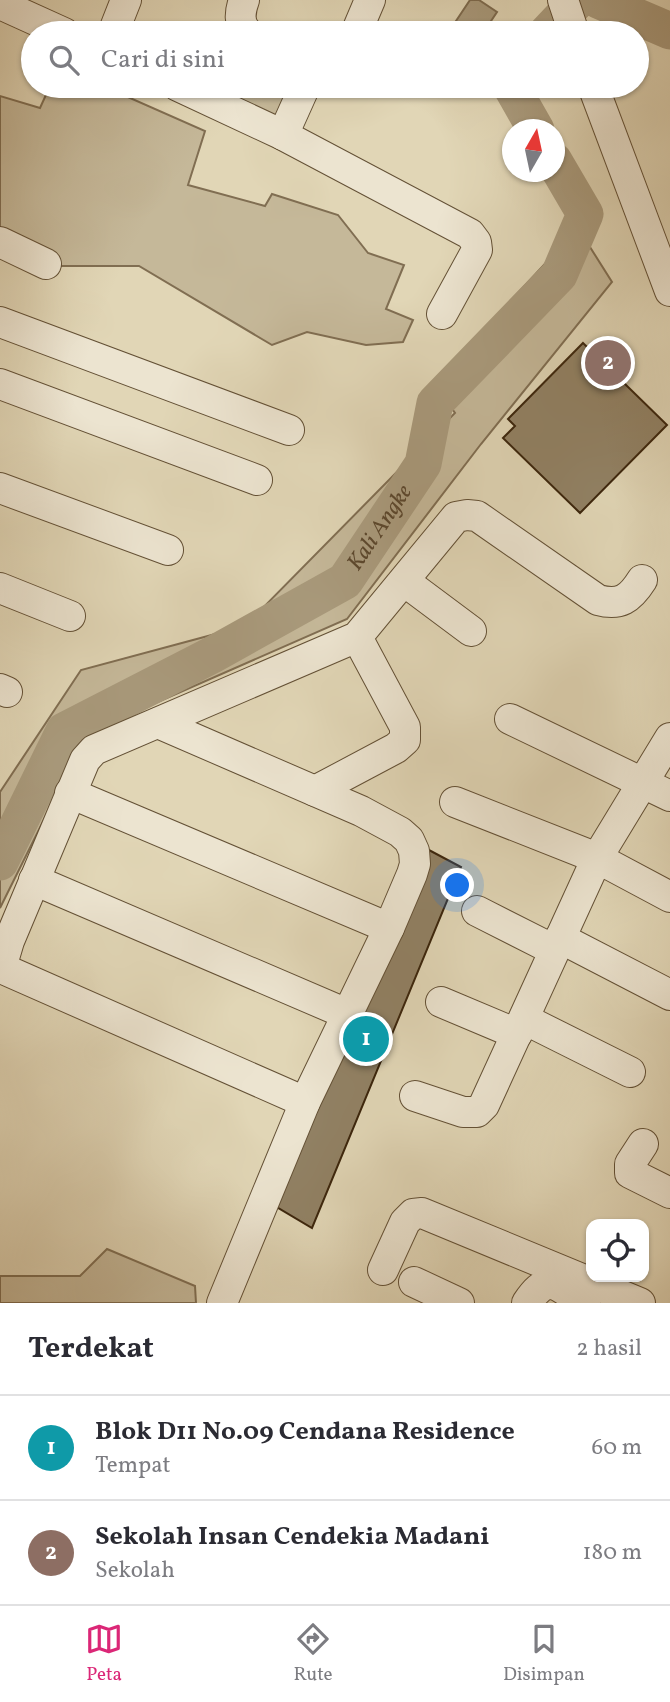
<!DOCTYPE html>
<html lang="id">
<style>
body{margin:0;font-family:Vollkorn,serif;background:#f2f2f3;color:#2b2b33}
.controls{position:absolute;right:21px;bottom:21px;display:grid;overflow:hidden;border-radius:14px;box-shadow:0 2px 5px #0004}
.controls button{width:63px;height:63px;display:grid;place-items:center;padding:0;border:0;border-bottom:2px solid #e1e1e2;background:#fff;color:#2b2b33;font:35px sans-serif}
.compass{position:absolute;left:502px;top:119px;width:63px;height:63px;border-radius:50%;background:#fff;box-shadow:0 2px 5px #0004;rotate:9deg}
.you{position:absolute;left:458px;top:886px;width:24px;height:24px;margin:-18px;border:5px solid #fff;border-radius:50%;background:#1a73e8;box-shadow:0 0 0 10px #1a73e833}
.badge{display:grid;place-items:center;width:46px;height:46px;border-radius:50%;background:#db2777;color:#fff;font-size:23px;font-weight:700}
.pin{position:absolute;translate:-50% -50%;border:4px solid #fff;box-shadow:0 2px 7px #0006}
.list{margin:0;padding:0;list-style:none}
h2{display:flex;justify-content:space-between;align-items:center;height:91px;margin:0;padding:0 28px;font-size:30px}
h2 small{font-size:23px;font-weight:400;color:#7c7c81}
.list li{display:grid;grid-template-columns:46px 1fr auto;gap:21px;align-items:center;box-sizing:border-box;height:105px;padding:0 28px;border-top:2px solid #e1e1e2}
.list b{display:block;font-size:26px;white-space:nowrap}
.list p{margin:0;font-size:23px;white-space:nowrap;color:#7c7c81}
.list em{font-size:23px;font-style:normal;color:#7c7c81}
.icon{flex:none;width:38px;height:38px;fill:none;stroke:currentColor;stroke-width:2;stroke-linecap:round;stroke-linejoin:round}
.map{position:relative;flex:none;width:670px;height:1303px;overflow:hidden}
.search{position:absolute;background:#fff;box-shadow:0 2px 5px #0004;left:21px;right:21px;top:21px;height:77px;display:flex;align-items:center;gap:18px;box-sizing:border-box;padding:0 24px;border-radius:38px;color:#7c7c81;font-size:26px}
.sheet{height:301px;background:#fff}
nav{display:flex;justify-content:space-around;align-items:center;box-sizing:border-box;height:98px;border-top:2px solid #e1e1e2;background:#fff;font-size:19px;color:#7c7c81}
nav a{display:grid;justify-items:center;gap:4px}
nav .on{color:#db2777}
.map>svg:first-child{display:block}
.green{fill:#c5b899;stroke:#806e52;stroke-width:2}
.water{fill:#a99a7c;stroke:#7d6b4f;stroke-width:2}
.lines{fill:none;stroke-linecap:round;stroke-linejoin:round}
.river{stroke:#a99a7c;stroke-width:37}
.building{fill:#918164;stroke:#3b250c;stroke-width:2}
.minor-casing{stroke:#645136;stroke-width:32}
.minor{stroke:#ece4d0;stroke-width:30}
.labels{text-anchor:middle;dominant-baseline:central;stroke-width:6;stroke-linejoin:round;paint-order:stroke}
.water-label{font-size:23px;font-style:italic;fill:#5c482e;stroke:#ece4d0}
</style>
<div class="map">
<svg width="670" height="1303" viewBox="0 0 670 1303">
<rect width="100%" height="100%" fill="#e1d6b6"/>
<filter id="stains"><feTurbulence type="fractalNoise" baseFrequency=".00286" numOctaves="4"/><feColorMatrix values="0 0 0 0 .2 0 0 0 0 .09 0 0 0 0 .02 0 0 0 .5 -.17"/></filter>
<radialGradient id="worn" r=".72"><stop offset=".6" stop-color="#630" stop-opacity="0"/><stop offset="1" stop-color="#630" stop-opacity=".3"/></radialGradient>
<g class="green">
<path d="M50,86H103L205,131L188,185L265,206L272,194L338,215L368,253L404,265L386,309L413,320L403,342L366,345L307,332L272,345L139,266H61L0,239V96L40,108Z"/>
<path d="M178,86H305L283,135Z"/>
<path d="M578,228L612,282L481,444L347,619L87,733L0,908V792L81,670L245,626L455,413L434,384Z"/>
<path d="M107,1249L195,1286L196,1303H0V1276H80Z"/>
</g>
<path class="water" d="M470,0H479L497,12L483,33H448Z"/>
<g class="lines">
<g class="river">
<path d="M598,0L670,31"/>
<path d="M547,33L578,0"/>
<path d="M511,86L536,130"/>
<path id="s1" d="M0,862L64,731L212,655L345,581L423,464L435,403L559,275L585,214L554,161"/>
</g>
</g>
<g class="building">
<path d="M583,343L667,425L580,513L503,438L515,426L508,419Z"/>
<path d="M427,849L461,867L312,1228L270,1203Z"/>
<path d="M354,1025L384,1038L378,1053L348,1040Z"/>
</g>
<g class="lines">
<g class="minor-casing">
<g id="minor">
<path d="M244,0C240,11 238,25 248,33"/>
<path d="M563,0L574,33"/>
<path d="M0,4L64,33"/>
<path d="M113,33L126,0"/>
<path d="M356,33L370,0"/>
<path d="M178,86L283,135L470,234L476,242L477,250L442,314"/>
<path d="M593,86L670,291"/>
<path d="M283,135L305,86"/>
<path d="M0,242L46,264"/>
<path d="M0,322L289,430"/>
<path d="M0,384L257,480"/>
<path d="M0,488L168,550"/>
<path d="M404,581L471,631"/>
<path d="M0,588L70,616"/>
<path d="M0,689L7,692"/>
<path d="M510,719L670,796"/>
<path d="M158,723L361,811L400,832L409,840L414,851L415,864L412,874L389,928L305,1102L222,1303"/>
<path d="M315,791L396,748L405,740V727L357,637"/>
<path d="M70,793L389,928"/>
<path d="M455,802L597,858L670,897"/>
<path d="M34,880L347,1014"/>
<path d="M477,911L554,950"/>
<path d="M560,938L670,995"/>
<path d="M441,1002L517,1034"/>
<path d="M524,1019L630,1072"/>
<path d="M415,1096L463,1112H477L484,1105L597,858L670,738"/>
<path d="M305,1102L1,968L9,941L85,760L94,750L357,637L456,517L467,515L477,516L598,600C620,606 630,599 642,580"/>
<path d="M643,1144L630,1164V1173L670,1193"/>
<path d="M383,1270L405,1222L413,1214L422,1213L640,1303"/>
<path d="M414,1282L459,1303"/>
<path d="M527,1303C549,1270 557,1287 585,1303"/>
</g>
</g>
<use href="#minor" class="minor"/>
</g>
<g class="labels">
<g class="water-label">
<text stroke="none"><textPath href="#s1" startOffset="528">Kali Angke</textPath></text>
</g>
</g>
<rect width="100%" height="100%" filter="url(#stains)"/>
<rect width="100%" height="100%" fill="url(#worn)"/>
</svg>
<div class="controls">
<button><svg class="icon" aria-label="locate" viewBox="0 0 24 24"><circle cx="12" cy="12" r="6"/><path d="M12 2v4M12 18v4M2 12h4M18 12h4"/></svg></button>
</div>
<svg class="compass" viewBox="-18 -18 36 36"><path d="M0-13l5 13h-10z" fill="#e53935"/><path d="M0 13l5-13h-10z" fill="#7c7c81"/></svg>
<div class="you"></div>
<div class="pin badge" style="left:366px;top:1039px;background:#0f9aa8">1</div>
<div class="pin badge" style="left:608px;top:363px;background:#8d6e63">2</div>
<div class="search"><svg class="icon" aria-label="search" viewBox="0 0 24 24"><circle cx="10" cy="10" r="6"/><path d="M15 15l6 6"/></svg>Cari di sini</div>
</div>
<section class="sheet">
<h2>Terdekat<small>2 hasil</small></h2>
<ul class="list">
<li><span class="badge" style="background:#0f9aa8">1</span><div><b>Blok D11 No.09 Cendana Residence</b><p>Tempat</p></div><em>60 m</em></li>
<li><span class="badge" style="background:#8d6e63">2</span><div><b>Sekolah Insan Cendekia Madani</b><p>Sekolah</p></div><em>180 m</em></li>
</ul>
</section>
<nav>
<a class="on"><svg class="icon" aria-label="map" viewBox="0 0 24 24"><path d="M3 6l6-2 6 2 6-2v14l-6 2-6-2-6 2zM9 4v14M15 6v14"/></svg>Peta</a>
<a><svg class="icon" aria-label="directions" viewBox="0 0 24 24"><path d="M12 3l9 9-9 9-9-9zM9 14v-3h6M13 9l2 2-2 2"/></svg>Rute</a>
<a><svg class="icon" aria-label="saved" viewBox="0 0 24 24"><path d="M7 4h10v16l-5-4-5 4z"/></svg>Disimpan</a>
</nav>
